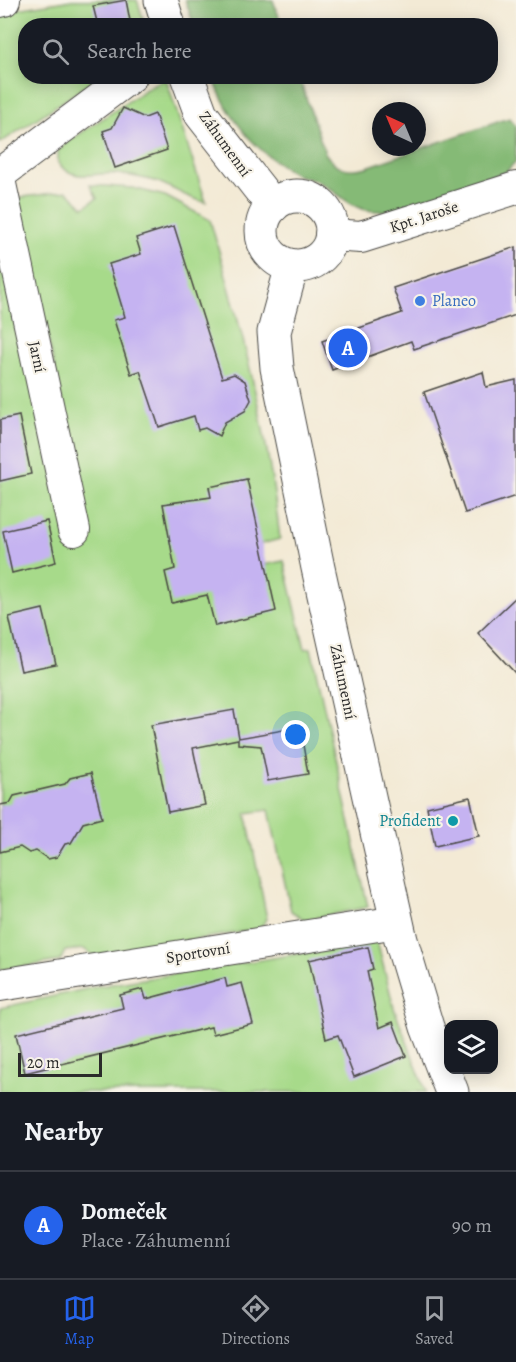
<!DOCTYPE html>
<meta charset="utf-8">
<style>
body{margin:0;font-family:Alegreya,serif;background:#242831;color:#f1f3f6}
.controls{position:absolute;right:18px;bottom:18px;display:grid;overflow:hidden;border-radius:12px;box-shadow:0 3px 15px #0003}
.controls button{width:54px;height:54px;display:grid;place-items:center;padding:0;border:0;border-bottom:2px solid #363941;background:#171b24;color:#f1f3f6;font:30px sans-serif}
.compass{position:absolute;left:372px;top:102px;width:54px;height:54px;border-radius:50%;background:#171b24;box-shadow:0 3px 15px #0003;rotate:316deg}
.scale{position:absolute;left:18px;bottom:15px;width:84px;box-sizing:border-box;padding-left:6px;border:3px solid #2b2b2b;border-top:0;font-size:16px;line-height:21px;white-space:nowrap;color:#2b2b2b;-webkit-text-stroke:4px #f7f3e8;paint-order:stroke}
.you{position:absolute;left:296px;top:735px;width:21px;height:21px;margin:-15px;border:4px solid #fff;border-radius:50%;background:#1a73e8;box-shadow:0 0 0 9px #1a73e833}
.badge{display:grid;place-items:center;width:39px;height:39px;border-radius:50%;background:#2563eb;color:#fff;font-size:20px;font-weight:700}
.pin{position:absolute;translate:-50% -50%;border:3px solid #fff;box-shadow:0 2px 6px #0006}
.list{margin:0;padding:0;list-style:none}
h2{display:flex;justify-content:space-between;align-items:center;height:78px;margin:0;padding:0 24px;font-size:26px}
h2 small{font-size:20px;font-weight:400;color:#9ea1a6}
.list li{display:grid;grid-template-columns:39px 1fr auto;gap:18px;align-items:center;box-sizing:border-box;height:108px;padding:0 24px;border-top:2px solid #363941}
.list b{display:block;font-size:22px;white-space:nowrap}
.list p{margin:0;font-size:20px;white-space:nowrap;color:#9ea1a6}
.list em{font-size:20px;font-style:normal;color:#9ea1a6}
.icon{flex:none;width:33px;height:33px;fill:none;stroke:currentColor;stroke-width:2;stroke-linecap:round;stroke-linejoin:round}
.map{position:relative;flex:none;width:516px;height:1092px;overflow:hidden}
.search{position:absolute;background:#171b24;box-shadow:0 3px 15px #0003;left:18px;right:18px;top:18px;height:66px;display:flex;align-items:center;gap:15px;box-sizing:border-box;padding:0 21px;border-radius:24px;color:#9ea1a6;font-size:22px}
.sheet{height:186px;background:#171b24}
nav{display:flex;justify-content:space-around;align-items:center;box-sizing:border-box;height:84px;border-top:2px solid #363941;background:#171b24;font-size:16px;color:#9ea1a6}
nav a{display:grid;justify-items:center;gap:3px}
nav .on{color:#2563eb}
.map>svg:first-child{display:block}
.green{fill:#a7da8a;stroke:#69825a;stroke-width:1.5}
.forest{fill:#85ba76;stroke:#587250;stroke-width:1.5}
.building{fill:#c5b3f1}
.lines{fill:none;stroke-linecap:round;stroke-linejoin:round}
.minor-casing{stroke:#494844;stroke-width:34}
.secondary-casing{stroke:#494844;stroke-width:35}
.minor{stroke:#fff;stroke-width:32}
.secondary{stroke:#fff;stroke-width:33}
.shop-dot{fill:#3f7fe0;stroke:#f7f3e8;stroke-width:2}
.culture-dot{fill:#0f9aa8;stroke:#f7f3e8;stroke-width:2}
.labels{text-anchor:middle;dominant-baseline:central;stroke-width:4.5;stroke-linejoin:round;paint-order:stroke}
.street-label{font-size:16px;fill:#2b2b2b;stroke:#f7f3e8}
.shop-label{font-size:16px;fill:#366cbe;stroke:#f7f3e8;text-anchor:start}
.culture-label{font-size:16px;fill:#0d838f;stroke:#f7f3e8;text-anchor:end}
</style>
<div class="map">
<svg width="516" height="1092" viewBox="0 0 516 1092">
<rect width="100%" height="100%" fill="#f7f3e8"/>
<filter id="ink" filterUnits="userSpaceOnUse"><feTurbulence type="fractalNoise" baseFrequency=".0167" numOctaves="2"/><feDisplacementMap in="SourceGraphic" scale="12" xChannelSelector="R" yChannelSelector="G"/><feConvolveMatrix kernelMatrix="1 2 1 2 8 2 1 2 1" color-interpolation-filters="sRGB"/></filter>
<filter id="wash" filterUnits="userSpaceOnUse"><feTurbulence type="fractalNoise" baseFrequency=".008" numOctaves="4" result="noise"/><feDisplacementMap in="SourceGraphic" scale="24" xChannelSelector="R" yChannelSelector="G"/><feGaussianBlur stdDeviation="1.35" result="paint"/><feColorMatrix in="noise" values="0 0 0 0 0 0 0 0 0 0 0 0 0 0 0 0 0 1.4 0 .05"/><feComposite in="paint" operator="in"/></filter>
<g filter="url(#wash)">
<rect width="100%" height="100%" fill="#f3ead5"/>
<g class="green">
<path d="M72,0H137L145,25L26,26V76L99,77L0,143V12Z"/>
<path d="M166,79L206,202C190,200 177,190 163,184C149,178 133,176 118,174C94,171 76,184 58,163V151L65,144L154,84Z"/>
<path d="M90,185L133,188L165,196L210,220C241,325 268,430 280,539L239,550L244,569L284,561L305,649L311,648L368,907L305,920L291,911L269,810L246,813L267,919L259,929L94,956L84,949L65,951L60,961L0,970V235L82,492L17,198L67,191L84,207L97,198Z"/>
<path d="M377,941L394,1008L426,1092H0V1008L100,986Z"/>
</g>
<g class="forest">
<path d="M185,0H273L282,25H194Z"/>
<path d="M213,77H299L325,153C336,169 349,172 367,167L509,118L516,126V161L506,172L493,177C463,188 405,214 375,211C350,210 339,192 319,182C313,178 304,178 297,175C257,154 228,119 213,77Z"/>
</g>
<g id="blocks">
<g class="building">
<path d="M126,0L131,26H98L93,6Z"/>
<path d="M123,108L145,118L155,114L167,150L115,168L103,131L112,128Z"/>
<path d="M174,226L222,378L234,374L245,381L251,400L245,411L225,422L219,436L205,428L198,430L194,416L159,427L140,371L131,374L114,320L125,317L109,264L141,254L136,238Z"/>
<path d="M516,247V315L414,349L411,341L332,370L322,341L402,313L393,288Z"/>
<path d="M483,372L486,387L516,380V496L465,513L424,392Z"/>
<path d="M19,416L31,474L0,481V420Z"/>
<path d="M247,479L276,611L215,626L207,595L172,603L165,572L175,569L163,504L211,497L209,487Z"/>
<path d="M47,521L56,562L12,573L3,531Z"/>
<path d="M516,597V674L478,633Z"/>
<path d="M43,609L56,664L21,671L9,617Z"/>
<path d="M234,710L239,738L300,727L308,774L268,781L261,746L238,744V739L193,748L205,805L168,812L151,725Z"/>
<path d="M91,773L102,818L83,823L71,843L65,844L57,857L48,859L36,851L29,853L20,847L0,852V805L10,803L14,796L65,784L70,778Z"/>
<path d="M470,797L479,836L435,846L427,807Z"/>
<path d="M368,947L373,969L367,971L379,1028L393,1022L406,1056L354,1077L338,1035L326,1039L309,960Z"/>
<path d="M225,978L227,987L242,983L253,1024L213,1034L211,1027L25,1073L16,1034L123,1008L120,995L143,989L146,999Z"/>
</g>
</g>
</g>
<g filter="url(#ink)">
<use href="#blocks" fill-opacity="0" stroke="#494844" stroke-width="1.5"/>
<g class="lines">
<g class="minor-casing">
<g id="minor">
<path d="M0,1L4,0"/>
<path d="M0,174L131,76"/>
<path d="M0,184L74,530"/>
<path d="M331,235L361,237L516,188"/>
<path d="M0,985L397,922"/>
</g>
</g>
<g class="secondary-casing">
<g id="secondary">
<path d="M161,0L169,26"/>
<path d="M187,76L201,114L273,206"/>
<circle cx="297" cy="231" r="35"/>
<path d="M292,266L274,332L277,368L318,568L401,940L427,1027L452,1092"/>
</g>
</g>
<use href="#minor" class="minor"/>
<use href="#secondary" class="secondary"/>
</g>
</g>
<circle class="shop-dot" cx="420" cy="301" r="6"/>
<circle class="culture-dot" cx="453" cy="821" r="6"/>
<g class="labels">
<g class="street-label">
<text transform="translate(225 144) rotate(54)">Záhumenní</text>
<text transform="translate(424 217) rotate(-18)">Kpt. Jaroše</text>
<text transform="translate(37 357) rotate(78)">Jarní</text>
<text transform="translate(343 682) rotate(78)">Záhumenní</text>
<text transform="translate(198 953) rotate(-9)">Sportovní</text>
</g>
<g class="shop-label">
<text x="432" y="301">Planeo</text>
</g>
<g class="culture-label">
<text x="441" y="821">Profident</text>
</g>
</g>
</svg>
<div class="controls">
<button><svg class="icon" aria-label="layers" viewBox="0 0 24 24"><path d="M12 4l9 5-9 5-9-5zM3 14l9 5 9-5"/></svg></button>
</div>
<svg class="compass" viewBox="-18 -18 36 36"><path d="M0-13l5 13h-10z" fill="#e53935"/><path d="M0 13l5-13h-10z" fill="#9ea1a6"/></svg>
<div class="scale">20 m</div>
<div class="you"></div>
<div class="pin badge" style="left:348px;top:348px">A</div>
<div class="search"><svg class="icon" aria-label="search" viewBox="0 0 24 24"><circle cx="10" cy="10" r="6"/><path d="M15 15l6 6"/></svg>Search here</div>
</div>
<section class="sheet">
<h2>Nearby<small></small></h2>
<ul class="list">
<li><span class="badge">A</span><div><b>Domeček</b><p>Place · Záhumenní</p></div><em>90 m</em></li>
</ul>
</section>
<nav>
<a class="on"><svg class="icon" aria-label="map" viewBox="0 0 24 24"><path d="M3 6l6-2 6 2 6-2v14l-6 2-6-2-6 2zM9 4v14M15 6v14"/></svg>Map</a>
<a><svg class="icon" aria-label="directions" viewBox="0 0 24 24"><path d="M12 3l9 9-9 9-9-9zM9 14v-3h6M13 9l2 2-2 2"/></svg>Directions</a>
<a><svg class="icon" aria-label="saved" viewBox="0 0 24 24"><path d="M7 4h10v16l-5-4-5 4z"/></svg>Saved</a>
</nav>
